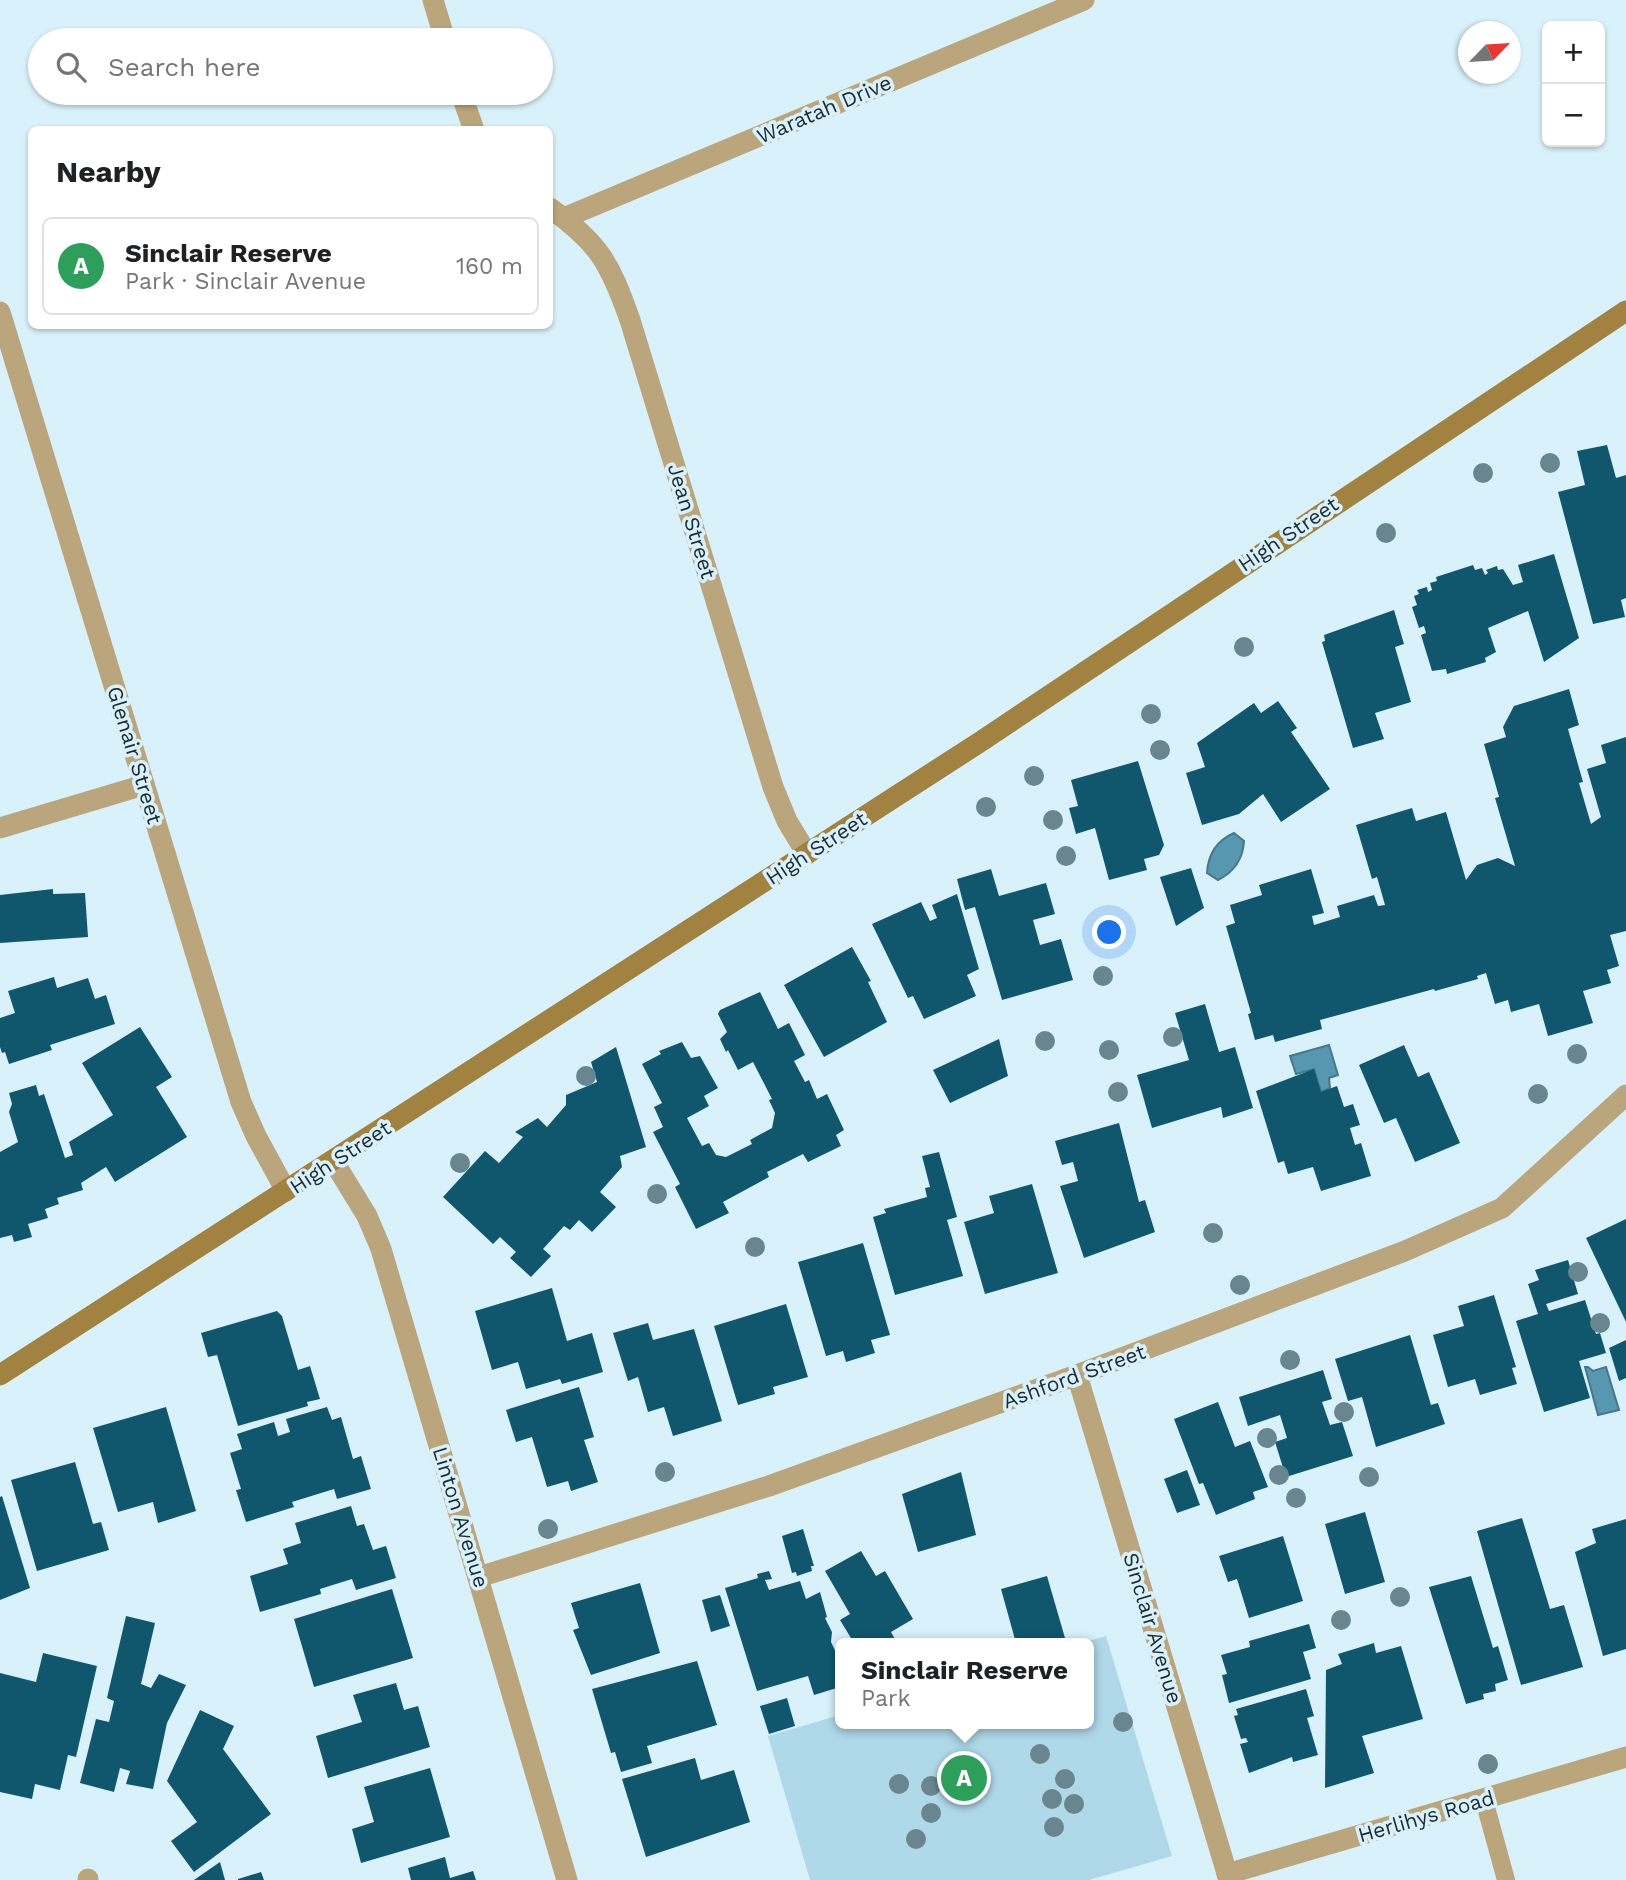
<!DOCTYPE html>
<meta charset="utf-8">
<style>
body{margin:0;font-family:"Work Sans",sans-serif;background:#f6f6f6;color:#202124}
.controls{position:absolute;right:21px;top:21px;display:grid;overflow:hidden;border-radius:10px;box-shadow:0 2px 5px #0004}
.controls button{width:63px;height:63px;display:grid;place-items:center;padding:0;border:0;border-bottom:2px solid #e0e0e0;background:#fff;color:#202124;font:35px sans-serif}
.compass{position:absolute;left:1458px;top:21px;width:63px;height:63px;border-radius:50%;background:#fff;box-shadow:0 2px 5px #0004;rotate:65deg}
.you{position:absolute;left:1110px;top:933px;width:24px;height:24px;margin:-18px;border:5px solid #fff;border-radius:50%;background:#1a73e8;box-shadow:0 0 0 10px #1a73e833}
.badge{display:grid;place-items:center;width:46px;height:46px;border-radius:50%;background:#8f6a0f;color:#fff;font-size:23px;font-weight:700}
.pin{position:absolute;translate:-50% -50%;border:4px solid #fff;box-shadow:0 2px 7px #0006}
.popup{position:absolute;left:835px;top:1638px;width:259px;height:91px;box-sizing:border-box;display:grid;place-content:center;border-radius:10px;background:#fff;filter:drop-shadow(0 2px 5px #0005);font-size:23px;white-space:nowrap;color:#757577}
.popup b{font-size:26px;color:#202124}
.popup::after{content:'';position:absolute;left:50%;top:100%;margin-left:-14px;border:14px solid transparent;border-top-color:#fff}
.list{margin:0;padding:0;list-style:none}
h2{display:flex;justify-content:space-between;align-items:center;height:91px;margin:0;padding:0 28px;font-size:30px}
h2 small{font-size:23px;font-weight:400;color:#757577}
.list li{display:grid;grid-template-columns:46px 1fr auto;gap:21px;align-items:center;box-sizing:border-box;height:98px;margin:0 14px 14px;padding:0 14px;border:2px solid #e0e0e0;border-radius:10px}
.list b{display:block;font-size:26px;white-space:nowrap}
.list p{margin:0;font-size:23px;white-space:nowrap;color:#757577}
.list em{font-size:23px;font-style:normal;color:#757577}
.icon{flex:none;width:38px;height:38px;fill:none;stroke:currentColor;stroke-width:2;stroke-linecap:round;stroke-linejoin:round}
.map{position:relative;flex:none;width:1626px;height:1880px;overflow:hidden}
.search{position:absolute;background:#fff;box-shadow:0 2px 5px #0004;left:28px;top:28px;width:525px;height:77px;display:flex;align-items:center;gap:18px;box-sizing:border-box;padding:0 24px;border-radius:38px;color:#757577;font-size:26px}
.panel{position:absolute;background:#fff;box-shadow:0 2px 5px #0004;left:28px;top:126px;width:525px;height:203px;border-radius:10px}
.map>svg:first-child{display:block}
.green{fill:#afd8e9}
.water{fill:#5897b0;stroke:#46778a;stroke-width:2}
.building{fill:#10576e}
.lines{fill:none;stroke-linecap:round;stroke-linejoin:round}
.lane{stroke:#bba57c;stroke-width:18}
.street{stroke:#bba57c;stroke-width:21}
.secondary{stroke:#a28241;stroke-width:21}
.tree{fill:#698690}
.labels{text-anchor:middle;dominant-baseline:central;stroke-width:7;stroke-linejoin:round;paint-order:stroke}
.street-label{font-size:21px;fill:#1c2c32;stroke:#d9f1fb}
</style>
<div class="map">
<svg width="1626" height="1880" viewBox="0 0 1626 1880">
<rect width="100%" height="100%" fill="#d9f1fb"/>
<path class="green" d="M1106,1636L1172,1856L1089,1880H810L768,1736L840,1715V1724H1088V1643H1081Z"/>
<g class="water">
<path d="M1234,833L1244,841C1243,859 1234,872 1218,880L1207,873C1208,854 1216,841 1234,833Z"/>
<path d="M1329,1045L1338,1075L1329,1078L1330,1088L1321,1092L1314,1069L1296,1074L1290,1056Z"/>
<path d="M1588,1367L1593,1371L1606,1367L1619,1410L1598,1415L1585,1367Z"/>
</g>
<g class="building">
<path d="M1607,445L1616,478L1626,475V598L1621,600L1625,617L1593,624L1558,492L1585,485L1577,451Z"/>
<path d="M1554,554L1579,638L1544,662L1528,611L1488,628L1496,652L1485,658L1486,662L1447,674L1446,669L1432,671L1421,635L1426,633L1424,626L1419,628L1412,607L1417,605L1414,596L1419,594L1417,590L1427,587L1428,592L1432,590L1430,583L1437,581L1436,577L1473,565L1475,570L1482,568L1485,575L1488,573L1486,570L1497,566L1498,570L1503,569L1513,585L1523,582L1518,565Z"/>
<path d="M1394,610L1404,644L1395,647L1411,702L1375,713L1384,739L1353,748L1322,642L1325,641L1324,635Z"/>
<path d="M1569,689L1579,725L1568,729L1583,782L1579,783L1591,824L1601,817L1587,769L1606,763L1601,745L1626,737V931L1610,935L1619,966L1607,970L1611,983L1583,991L1593,1023L1548,1036L1539,1004L1511,1012L1508,1000L1495,1004L1486,973L1477,976L1478,979L1435,991L1434,989L1320,1020L1322,1029L1275,1042L1273,1035L1255,1040L1248,1014L1251,1013L1226,926L1235,923L1230,905L1262,895L1259,885L1311,869L1324,913L1312,916L1314,925L1340,917L1337,906L1374,895L1378,906L1385,905L1377,877L1372,879L1356,825L1412,808L1416,821L1446,812L1466,880L1477,865L1498,858L1515,866L1495,798L1499,797L1484,744L1506,737L1503,727L1514,706Z"/>
<path d="M1278,701L1297,728L1291,732L1330,789L1281,822L1263,794L1239,814L1202,825L1186,773L1205,767L1197,743L1254,703L1261,713Z"/>
<path d="M1138,761L1164,845L1159,855L1144,859L1147,870L1109,880L1095,828L1076,834L1069,808L1078,806L1071,780Z"/>
<path d="M1191,868L1204,908L1176,926L1160,877Z"/>
<path d="M991,869L999,896L1046,883L1055,914L1033,920L1040,945L1061,939L1073,980L1002,1000L975,907L965,910L957,879Z"/>
<path d="M53,889V894L85,893L88,937L0,943V895Z"/>
<path d="M957,894L979,969L967,975L976,996L924,1019L913,996L908,998L872,924L921,902L930,921L937,918L932,905Z"/>
<path d="M852,947L871,981L868,982L887,1022L824,1057L784,985Z"/>
<path d="M54,977L57,988L88,978L95,999L106,995L115,1024L50,1045L52,1050L9,1064L5,1052L2,1053L0,1047V1018L15,1013L8,991Z"/>
<path d="M760,992L778,1029L789,1023L805,1055L794,1061L805,1082L809,1080L817,1099L827,1094L844,1130L836,1135L841,1146L808,1162L803,1154L767,1172L769,1177L723,1202L729,1213L696,1229L675,1187L680,1184L653,1132L663,1127L654,1107L662,1103L642,1064L661,1054L659,1051L682,1042L691,1058L700,1056L718,1088L704,1096L709,1106L687,1118L702,1146L709,1143L716,1155L726,1157L752,1144L750,1140L772,1128L775,1113L769,1100L772,1099L753,1062L738,1070L728,1050L726,1052L720,1039L727,1032L718,1014L720,1010Z"/>
<path d="M1205,1004L1219,1052L1235,1047L1253,1108L1223,1118L1221,1107L1152,1128L1137,1075L1189,1060L1175,1013Z"/>
<path d="M140,1027L172,1077L156,1087L187,1137L115,1182L106,1167L81,1183L83,1190L57,1198L59,1204L45,1209L48,1218L28,1224L32,1237L14,1242L12,1235L0,1238V1152L18,1142L9,1112L12,1104L9,1093L36,1085L39,1096L44,1094L65,1158L73,1155L69,1142L113,1115L82,1063Z"/>
<path d="M999,1039L1008,1076L950,1103L933,1070Z"/>
<path d="M1404,1045L1418,1077L1429,1072L1460,1143L1415,1162L1396,1118L1384,1123L1359,1065Z"/>
<path d="M616,1047L646,1147L620,1156L622,1167L600,1192L616,1207L592,1232L579,1220L570,1230L564,1226L543,1249L551,1256L531,1277L510,1258L516,1252L500,1237L493,1244L443,1197L485,1151L499,1163L523,1137L515,1132L538,1118L547,1127L566,1105V1095L597,1082L591,1062Z"/>
<path d="M1314,1069L1321,1092L1337,1086L1344,1107L1353,1104L1360,1125L1350,1128L1355,1145L1361,1143L1371,1176L1321,1191L1313,1167L1288,1174L1284,1161L1278,1163L1256,1091Z"/>
<path d="M1119,1123L1139,1202L1145,1200L1155,1232L1084,1258L1060,1186L1078,1181L1073,1162L1062,1165L1055,1141Z"/>
<path d="M939,1152L957,1217L947,1220L963,1276L895,1295L873,1217L886,1213L884,1209L927,1197L925,1188L930,1187L922,1156Z"/>
<path d="M1032,1184L1058,1273L985,1294L964,1222L994,1213L989,1196Z"/>
<path d="M1626,1219V1322L1586,1238Z"/>
<path d="M863,1243L890,1335L871,1340L875,1353L846,1362L843,1351L826,1356L798,1262Z"/>
<path d="M1568,1260L1578,1294L1546,1304L1549,1311L1585,1300L1596,1334L1600,1333L1606,1353L1579,1361L1590,1398L1544,1412L1516,1321L1538,1314L1528,1284L1539,1280L1535,1270Z"/>
<path d="M552,1288L567,1341L592,1333L603,1372L562,1384L560,1379L526,1389L518,1362L492,1370L475,1311Z"/>
<path d="M1494,1295L1516,1367L1512,1368L1517,1384L1480,1395L1475,1379L1448,1387L1433,1335L1464,1326L1458,1306Z"/>
<path d="M786,1304L808,1377L773,1387L775,1394L738,1405L714,1326Z"/>
<path d="M277,1311L282,1316L298,1370L310,1366L320,1399L307,1402L308,1406L238,1426L217,1355L208,1357L201,1333Z"/>
<path d="M648,1323L653,1340L694,1329L722,1421L673,1436L664,1407L648,1412L638,1377L628,1381L613,1333Z"/>
<path d="M1410,1335L1431,1405L1438,1403L1445,1424L1376,1447L1362,1397L1348,1401L1335,1359Z"/>
<path d="M1626,1340V1378L1619,1381L1609,1348Z"/>
<path d="M1323,1370L1332,1399L1322,1402L1330,1425L1342,1422L1353,1456L1286,1477L1275,1442L1287,1438L1280,1415L1248,1426L1239,1397Z"/>
<path d="M579,1387L594,1437L584,1440L598,1482L571,1491L568,1481L547,1487L532,1437L516,1442L506,1410Z"/>
<path d="M1218,1402L1235,1447L1250,1441L1268,1487L1253,1492L1255,1499L1216,1515L1203,1483L1199,1484L1174,1419Z"/>
<path d="M166,1407L196,1511L158,1523L153,1502L118,1512L93,1428Z"/>
<path d="M327,1407L332,1420L341,1417L353,1459L361,1456L371,1489L337,1499L334,1489L292,1502L294,1507L246,1522L236,1490L241,1489L230,1453L242,1449L237,1434L274,1422L278,1436L290,1432L286,1419Z"/>
<path d="M75,1462L93,1524L101,1522L109,1550L37,1571L11,1480Z"/>
<path d="M1187,1470L1200,1505L1177,1513L1164,1479Z"/>
<path d="M961,1472L976,1535L918,1552L902,1494Z"/>
<path d="M2,1496L30,1588L0,1600V1497Z"/>
<path d="M351,1506L357,1526L364,1524L373,1550L386,1546L396,1578L356,1590L352,1579L320,1589L321,1594L260,1612L250,1576L288,1564L283,1549L301,1543L295,1523Z"/>
<path d="M1365,1512L1385,1582L1345,1594L1325,1524Z"/>
<path d="M1522,1518L1550,1609L1564,1605L1583,1667L1521,1685L1477,1531Z"/>
<path d="M1626,1519V1649L1603,1656L1575,1552L1596,1543L1592,1529Z"/>
<path d="M803,1529L814,1566H811L812,1571L797,1576L796,1572L792,1573L782,1536Z"/>
<path d="M1283,1536L1303,1601L1249,1618L1237,1579L1228,1582L1219,1556Z"/>
<path d="M861,1551L876,1576L885,1571L913,1619L891,1632L897,1643H854L840,1620L850,1614L825,1571Z"/>
<path d="M769,1571L772,1579L765,1580L769,1590L800,1581L806,1599L820,1592L827,1617L825,1618L832,1632L831,1642L840,1661V1687L814,1695L808,1676L757,1691L725,1588L758,1578L757,1574Z"/>
<path d="M1047,1576L1065,1638L1047,1643H1016L1001,1589Z"/>
<path d="M1471,1576L1493,1648L1498,1646L1508,1680L1495,1684L1496,1691L1483,1694L1484,1699L1466,1704L1429,1587Z"/>
<path d="M640,1583L660,1653L591,1675L573,1630L579,1628L571,1603Z"/>
<path d="M392,1589L413,1658L314,1687L294,1619Z"/>
<path d="M720,1595L730,1626L711,1632L702,1600Z"/>
<path d="M126,1616L155,1623L141,1684L151,1688L159,1674L186,1685L167,1723L153,1789L126,1784L130,1771L120,1768L114,1792L80,1783L96,1719L109,1722L114,1701L107,1698Z"/>
<path d="M1309,1624L1316,1648L1303,1652L1311,1679L1229,1703L1222,1675L1227,1674L1221,1655L1250,1647L1249,1641Z"/>
<path d="M1374,1643L1376,1653L1401,1646L1423,1719L1362,1736L1374,1773L1325,1788L1326,1670L1342,1664L1338,1654Z"/>
<path d="M43,1653L97,1666L76,1757L68,1755L60,1790L35,1784L32,1799L0,1792V1673L36,1682Z"/>
<path d="M697,1661L717,1725L647,1746L652,1763L621,1772L615,1752L611,1753L592,1689Z"/>
<path d="M396,1683L404,1710L418,1706L430,1747L328,1778L316,1736L362,1722L353,1695Z"/>
<path d="M1306,1689L1314,1716L1307,1718L1318,1755L1293,1762L1292,1757L1249,1773L1240,1744L1248,1742L1246,1738L1241,1739L1234,1716L1238,1715L1236,1709Z"/>
<path d="M787,1698L795,1726L769,1734L760,1706Z"/>
<path d="M200,1710L234,1726L223,1749L271,1814L194,1872L171,1841L197,1822L167,1781Z"/>
<path d="M695,1758L701,1780L734,1770L750,1822L646,1857L622,1779Z"/>
<path d="M430,1768L450,1837L361,1863L352,1829L374,1822L364,1787Z"/>
<path d="M445,1857L450,1878L473,1871L476,1880H411L408,1868Z"/>
<path d="M220,1862L225,1880H194Z"/>
<path d="M261,1872L264,1880H238V1879Z"/>
</g>
<g class="lines">
<path class="lane" d="M1484,1800L1506,1880"/>
<g class="street">
<path d="M433,0L445,40"/>
<path d="M461,93L474,130"/>
<path d="M550,208C599,243 610,263 630,320L773,787L787,821L807,854"/>
<path d="M564,218L1084,0"/>
<path d="M0,312L241,1102L256,1136L286,1191"/>
<path d="M0,828L144,785"/>
<path d="M334,1162L367,1216L381,1249L567,1880"/>
<path d="M1077,1375L1229,1880"/>
<path d="M479,1577L769,1486L1077,1375L1405,1251L1502,1208L1626,1095"/>
<path d="M1227,1874L1626,1757"/>
<path d="M88,1880V1879"/>
</g>
<path class="secondary" d="M0,1375L980,742L1626,311"/>
</g>
<g class="tree">
<circle cx="1550" cy="463" r="10"/>
<circle cx="1483" cy="473" r="10"/>
<circle cx="1386" cy="533" r="10"/>
<circle cx="1244" cy="647" r="10"/>
<circle cx="1151" cy="714" r="10"/>
<circle cx="1160" cy="750" r="10"/>
<circle cx="1034" cy="776" r="10"/>
<circle cx="986" cy="807" r="10"/>
<circle cx="1053" cy="820" r="10"/>
<circle cx="1066" cy="856" r="10"/>
<circle cx="1103" cy="976" r="10"/>
<circle cx="1173" cy="1037" r="10"/>
<circle cx="1045" cy="1041" r="10"/>
<circle cx="1109" cy="1050" r="10"/>
<circle cx="1577" cy="1054" r="10"/>
<circle cx="586" cy="1076" r="10"/>
<circle cx="1118" cy="1092" r="10"/>
<circle cx="1538" cy="1094" r="10"/>
<circle cx="460" cy="1163" r="10"/>
<circle cx="657" cy="1194" r="10"/>
<circle cx="1213" cy="1233" r="10"/>
<circle cx="755" cy="1247" r="10"/>
<circle cx="1578" cy="1272" r="10"/>
<circle cx="1240" cy="1285" r="10"/>
<circle cx="1600" cy="1323" r="10"/>
<circle cx="1290" cy="1360" r="10"/>
<circle cx="1344" cy="1412" r="10"/>
<circle cx="1267" cy="1438" r="10"/>
<circle cx="665" cy="1472" r="10"/>
<circle cx="1279" cy="1475" r="10"/>
<circle cx="1369" cy="1477" r="10"/>
<circle cx="1296" cy="1498" r="10"/>
<circle cx="548" cy="1529" r="10"/>
<circle cx="1400" cy="1597" r="10"/>
<circle cx="1341" cy="1620" r="10"/>
<circle cx="1123" cy="1722" r="10"/>
<circle cx="1040" cy="1754" r="10"/>
<circle cx="1488" cy="1764" r="10"/>
<circle cx="1065" cy="1779" r="10"/>
<circle cx="899" cy="1784" r="10"/>
<circle cx="931" cy="1786" r="10"/>
<circle cx="1052" cy="1799" r="10"/>
<circle cx="1074" cy="1804" r="10"/>
<circle cx="931" cy="1813" r="10"/>
<circle cx="1054" cy="1827" r="10"/>
<circle cx="916" cy="1839" r="10"/>
</g>
<g class="labels">
<g class="street-label">
<text transform="translate(824 109) rotate(-23)">Waratah Drive</text>
<text transform="translate(692 521) rotate(73)">Jean Street</text>
<text transform="translate(1288 534) rotate(-34)">High Street</text>
<text transform="translate(135 755) rotate(73)">Glenair Street</text>
<text transform="translate(816 848) rotate(-33)">High Street</text>
<text transform="translate(340 1157) rotate(-33)">High Street</text>
<text transform="translate(1074 1376) rotate(-20)">Ashford Street</text>
<text transform="translate(461 1517) rotate(73)">Linton Avenue</text>
<text transform="translate(1153 1628) rotate(73)">Sinclair Avenue</text>
<text transform="translate(1426 1816) rotate(-16)">Herlihys Road</text>
</g>
</g>
</svg>
<div class="controls">
<button>+</button>
<button>−</button>
</div>
<svg class="compass" viewBox="-18 -18 36 36"><path d="M0-13l5 13h-10z" fill="#e53935"/><path d="M0 13l5-13h-10z" fill="#757577"/></svg>
<div class="you"></div>
<div class="pin badge" style="left:964px;top:1778px;background:#2e9e5b">A</div>
<div class="popup"><b>Sinclair Reserve</b>Park</div>
<div class="search"><svg class="icon" aria-label="search" viewBox="0 0 24 24"><circle cx="10" cy="10" r="6"/><path d="M15 15l6 6"/></svg>Search here</div>
<section class="panel">
<h2>Nearby<small></small></h2>
<ul class="list">
<li><span class="badge" style="background:#2e9e5b">A</span><div><b>Sinclair Reserve</b><p>Park · Sinclair Avenue</p></div><em>160 m</em></li>
</ul>
</section>
</div>
